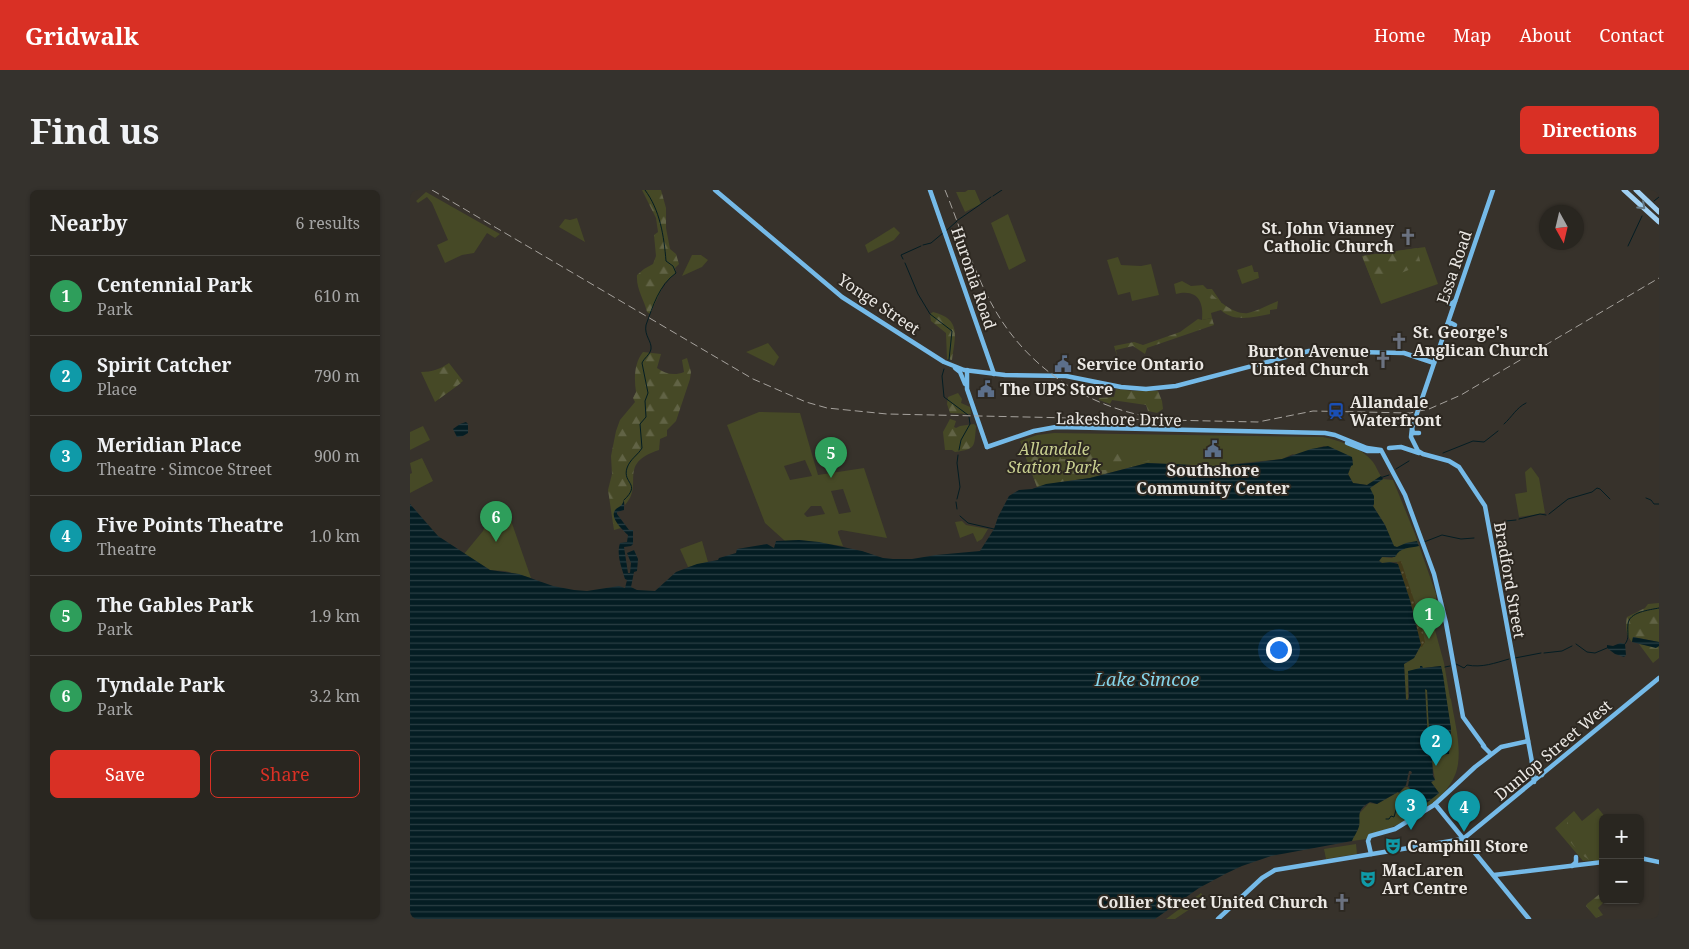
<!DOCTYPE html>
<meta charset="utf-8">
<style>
body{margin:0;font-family:"Noto Serif",serif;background:#35322d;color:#f1f3f6}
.controls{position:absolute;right:15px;bottom:15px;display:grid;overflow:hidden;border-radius:8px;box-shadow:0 1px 4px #0004}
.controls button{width:45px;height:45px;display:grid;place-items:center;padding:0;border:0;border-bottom:1px solid #45433e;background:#292620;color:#f1f3f6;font:25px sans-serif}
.compass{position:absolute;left:1129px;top:15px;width:45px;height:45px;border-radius:50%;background:#292620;box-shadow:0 1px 4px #0004;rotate:172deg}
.you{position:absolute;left:868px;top:459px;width:18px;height:18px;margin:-12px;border:4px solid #fff;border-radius:50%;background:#1a73e8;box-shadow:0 0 0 8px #1a73e833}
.badge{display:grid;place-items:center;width:32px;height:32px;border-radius:50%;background:#d93025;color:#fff;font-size:16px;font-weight:700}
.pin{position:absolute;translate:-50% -41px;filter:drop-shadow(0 1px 2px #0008)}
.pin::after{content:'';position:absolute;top:26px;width:18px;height:15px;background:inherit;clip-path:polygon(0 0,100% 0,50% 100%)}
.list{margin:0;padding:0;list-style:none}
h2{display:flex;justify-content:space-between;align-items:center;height:65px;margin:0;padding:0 20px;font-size:21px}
h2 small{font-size:16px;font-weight:400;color:#a5a5a5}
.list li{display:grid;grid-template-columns:32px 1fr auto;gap:15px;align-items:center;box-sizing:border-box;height:80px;padding:0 20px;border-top:1px solid #45433e}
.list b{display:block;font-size:19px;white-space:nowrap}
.list p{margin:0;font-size:16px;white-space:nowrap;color:#a5a5a5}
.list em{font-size:16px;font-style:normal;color:#a5a5a5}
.actions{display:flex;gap:10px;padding:15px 20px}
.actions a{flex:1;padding:11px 0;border:1px solid #d93025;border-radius:8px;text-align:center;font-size:18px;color:#d93025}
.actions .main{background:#d93025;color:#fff}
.map{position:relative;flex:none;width:1249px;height:729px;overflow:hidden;border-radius:8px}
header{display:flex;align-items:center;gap:30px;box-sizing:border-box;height:70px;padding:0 25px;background:#d93025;color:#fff}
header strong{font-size:24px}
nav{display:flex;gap:28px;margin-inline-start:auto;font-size:18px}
.intro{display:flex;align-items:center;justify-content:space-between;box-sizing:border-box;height:120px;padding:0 30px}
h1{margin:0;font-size:35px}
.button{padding:12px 22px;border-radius:8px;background:#d93025;color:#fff;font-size:18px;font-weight:700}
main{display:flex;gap:30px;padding:0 30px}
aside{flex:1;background:#292620;border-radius:8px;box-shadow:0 1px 4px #0004}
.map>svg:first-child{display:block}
.green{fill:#464926;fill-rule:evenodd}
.forest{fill:url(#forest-firs)}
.sand{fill:url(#sand-dots)}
.water{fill:url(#water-rules)}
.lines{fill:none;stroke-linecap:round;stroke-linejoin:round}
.stream{stroke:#041d23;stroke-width:1}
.major{stroke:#75bae8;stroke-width:4.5}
.highway{stroke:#a1d0f2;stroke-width:5}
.rail{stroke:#a6a29d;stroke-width:1;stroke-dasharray:8 4;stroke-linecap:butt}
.oneway{stroke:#677c8a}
.labels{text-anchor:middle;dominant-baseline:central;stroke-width:4;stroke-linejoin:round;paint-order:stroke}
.poi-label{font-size:16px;font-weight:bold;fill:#ebe8e4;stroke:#2d2821;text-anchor:start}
.street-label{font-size:16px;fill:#ebe8e4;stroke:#2d2821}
.park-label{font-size:16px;font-style:italic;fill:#c9d090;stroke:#2d2821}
.water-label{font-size:18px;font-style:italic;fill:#84d4ea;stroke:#2d2821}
</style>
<header>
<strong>Gridwalk</strong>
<nav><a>Home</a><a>Map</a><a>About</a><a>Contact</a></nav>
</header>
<div class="intro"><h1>Find us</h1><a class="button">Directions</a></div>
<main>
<aside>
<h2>Nearby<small>6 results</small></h2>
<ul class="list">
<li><span class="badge" style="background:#2e9e5b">1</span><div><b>Centennial Park</b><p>Park</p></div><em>610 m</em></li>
<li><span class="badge" style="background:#0f9aa8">2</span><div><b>Spirit Catcher</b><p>Place</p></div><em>790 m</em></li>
<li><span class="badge" style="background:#0f9aa8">3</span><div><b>Meridian Place</b><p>Theatre · Simcoe Street</p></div><em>900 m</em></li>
<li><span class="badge" style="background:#0f9aa8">4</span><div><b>Five Points Theatre</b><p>Theatre</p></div><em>1.0 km</em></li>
<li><span class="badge" style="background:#2e9e5b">5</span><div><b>The Gables Park</b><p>Park</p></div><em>1.9 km</em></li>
<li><span class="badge" style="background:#2e9e5b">6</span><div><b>Tyndale Park</b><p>Park</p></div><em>3.2 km</em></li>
</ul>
<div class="actions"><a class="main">Save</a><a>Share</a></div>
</aside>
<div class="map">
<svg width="1249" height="729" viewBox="0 0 1249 729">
<defs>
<pattern id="forest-firs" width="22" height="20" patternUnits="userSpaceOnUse" patternTransform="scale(1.25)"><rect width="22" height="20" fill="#464926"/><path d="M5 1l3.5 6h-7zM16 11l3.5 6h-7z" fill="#616345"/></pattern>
<pattern id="sand-dots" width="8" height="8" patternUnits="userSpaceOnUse" patternTransform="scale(1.25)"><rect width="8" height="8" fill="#423a1a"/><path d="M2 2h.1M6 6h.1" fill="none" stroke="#5d563b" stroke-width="1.8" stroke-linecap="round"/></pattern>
<pattern id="water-rules" width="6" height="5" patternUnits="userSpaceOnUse" patternTransform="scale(1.25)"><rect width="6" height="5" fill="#041d23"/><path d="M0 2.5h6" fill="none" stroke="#293e43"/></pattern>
</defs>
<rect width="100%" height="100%" fill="#37322b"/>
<g class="green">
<path d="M558,0H565L571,14L555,22L546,2H555Z"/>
<path d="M16,2L90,44L85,48L77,43L64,63L52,65L35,73L27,55L38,50L22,13L17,7L8,13L6,11Z"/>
<path d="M598,24L616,71L599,80L581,33Z"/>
<path d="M167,28L175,52L149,37L155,29L160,30Z"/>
<path d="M484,37L490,43L484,50L458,63L455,55Z"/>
<path d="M1015,57L1028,94L971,114L952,66Z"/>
<path d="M282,65H291L298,70L292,77L272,86Z"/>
<path d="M708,67L711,75L731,76L741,74L749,105L722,111L720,102L708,105L697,70Z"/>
<path d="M842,75L844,82H848L849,88L832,94L827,80Z"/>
<path d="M772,91L781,96L793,95L797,99H802L811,112V120L801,123L802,128L792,130C794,111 787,99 766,104L764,94Z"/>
<path d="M358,153L369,167L364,176L336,162Z"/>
<path d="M39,173L53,191L25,212L11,182C22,182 30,179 39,173Z"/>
<path d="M349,222L390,223L408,285L454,278L477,348L431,340L428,341V343L433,356L389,350L375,351L355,333L317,235ZM395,270L402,286L380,290L374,276ZM433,299L441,322L429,324L421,301ZM401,316H411L415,324L397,327L394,324Z"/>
<path d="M13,236L20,250L0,260V242Z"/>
<path d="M644,243L913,247C930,251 951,257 963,272C966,276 968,282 971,286L957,295L943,293L938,284L943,270L914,256L885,265L883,264L872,269L804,276L737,273L627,297L610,251L627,245Z"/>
<path d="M12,268L23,291L0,303V284L2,283L0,273Z"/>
<path d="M1121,277L1129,288L1135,323L1109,327L1105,304L1117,302L1115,282Z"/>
<path d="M973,289L983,290L1005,344L1026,404V410L1021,411L1025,440L1034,473L1040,508L1041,509C1044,529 1051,553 1048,574C1043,610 992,637 960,644L957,649L942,651L944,644L948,640V625L959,613L967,614L988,602L989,603L995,597H998L1013,616L1029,603L1021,592L1025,590L1018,550L1015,499L1017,500L1021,553L1039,564L1041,539L1031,476L1013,478V480L1012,476L1010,477V481L998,490V510L996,509L994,474L1004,468L1010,457L987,372L972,373L969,371L972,367L982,368L987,365L975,335L963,316L964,314L960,298Z"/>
<path d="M98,322L121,388L95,381L80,380L54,364L73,341L77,330Z"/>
<path d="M552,331L556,335L578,339L572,349L567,352L563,343L550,348L545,332Z"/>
<path d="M292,351L298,372L278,377L270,359Z"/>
<path d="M1188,618L1196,628H1193V670L1173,671L1145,638L1164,621L1172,631Z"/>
<path d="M946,654L947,664L916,669L914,659Z"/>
<path d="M791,703L795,709L765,729H756Z"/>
</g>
<g class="forest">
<path d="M232,0H251L256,18V38L260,59L266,64L269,74L265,78L266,83L254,94L240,124L237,122C234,109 226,99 227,85L234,79L243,74L246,66L244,45L248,42L246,28Z"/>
<path d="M1007,58L1011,75L971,91V98L966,101L952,66Z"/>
<path d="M799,102C809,111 824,125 838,123C848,121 858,115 868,111L867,119L860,120V124C845,127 826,132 813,122C807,117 802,109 796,104Z"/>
<path d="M523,122C552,129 545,147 542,170L537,169L536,143L521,131L520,124Z"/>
<path d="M802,128L804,135L737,158L735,164L723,156L706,160L707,166L704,156L724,152L733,155L770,142L788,129L792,130Z"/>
<path d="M233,162L251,164L247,178C255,184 265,186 274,182L272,170L277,168L281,182L280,189L266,231L257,240V246L250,249L249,260C206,274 235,294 215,315L214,311L212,316L206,320L205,329L211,338L204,340L198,300L202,284L201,266L206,241L210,230L225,212L223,208L226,202C224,189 224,173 233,162Z"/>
<path d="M37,175L51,193L29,209L27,202L31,192L26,186V182Z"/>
<path d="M706,199L724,201H748L752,211L753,219L747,223L738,221L736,215L702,210L700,214L689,210V208L704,207Z"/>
<path d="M548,203L552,209L551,213L560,217L561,224L540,223L537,214L538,207Z"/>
<path d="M540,229L546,231L544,237L546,238L550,236L564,234L566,236C564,256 567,259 545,262L542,260H535L533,242Z"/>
<path d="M622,257L637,258L648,262L651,269H661L659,277L650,278L642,275L641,282L695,280L741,270L762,273H737L680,288L636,294L627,297L613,260Z"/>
<path d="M692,259L705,264H713L722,259L736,262C727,272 709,272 696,273Z"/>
<path d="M688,260L691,271L668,276V264Z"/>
<path d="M1249,413V452L1223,447L1222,452C1216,446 1215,435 1217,427L1235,418L1238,414Z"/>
<path d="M1229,454L1246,457L1249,456V468L1243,473Z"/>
<path d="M1158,629V635L1171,657L1178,659L1181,663L1190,662L1193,670C1189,670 1184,671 1180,670C1173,668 1155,645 1147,638Z"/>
<path d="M1191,703H1193V710H1196L1188,718L1193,725L1186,728L1176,716L1177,714Z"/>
</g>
<path class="sand" d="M991,371L1010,428L1015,452L1012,457H1010L1000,410L987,372Z"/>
<g class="water">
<path d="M56,232L58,234V243L53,246L47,247L43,239L50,234Z"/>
<path d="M918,256L942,267L943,275L941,276L938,284L943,293L957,295L971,286L973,289L960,298L964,306V314L963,316L975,335L984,356L987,357L996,353L1007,351L1009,356C1000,358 990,357 985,367H972L969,371L972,373L980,372L988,374L1000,410L1011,455L1004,468L994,474L996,510H998L999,507L998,481L1010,478V476H1012L1013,478L1031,476L1033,485L1041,539L1039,564L1029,565C1016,550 1019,520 1017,500L1015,499L1018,550L1022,567L1023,586L1025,590L1021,592L1029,603L1014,615L998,596L1000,585L1002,583L1001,581H999L996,595L989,603L988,602L967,614L960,612C942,622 954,630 947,641C945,646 944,646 942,651L861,666L832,676L817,683L789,698L745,729H0V314L28,346L80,380L109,384L143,396L164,400L177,401L209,396L215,398L217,390L215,389C212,378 206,365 210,353L217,352L218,345C213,340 198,327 206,319C210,316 212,316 214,310V320L207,322V324L219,340H223V354L221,356L214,357L218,383H220L221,373L217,363L224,360L228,369L227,381L224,382L221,397L227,400L245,401L266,382L287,374L308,370L309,368L326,363L327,359L357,354L364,358L366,351L389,350L409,352L452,361L473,368L483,369H502L526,365L570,361L584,339L588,327L599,306L609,300L622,299L636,294L680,288L737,273L804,276L841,273L872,269L901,259Z"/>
<path d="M1223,447L1249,452V456L1246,458L1222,452Z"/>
<path d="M1210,453L1215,454L1216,465L1214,467L1205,464L1197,458V455L1203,456Z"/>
</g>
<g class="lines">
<g class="stream">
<path d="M583,6L592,0"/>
<path d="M1244,11L1249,7"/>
<path d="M548,30L581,7"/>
<path d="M536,41L547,31"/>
<path d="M513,55L521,53L533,43"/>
<path d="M1218,56L1232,26"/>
<path d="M493,69L491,65L511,56"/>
<path d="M495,73L508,104L520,124L542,141L539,170"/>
<path d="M534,179L532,186L534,207L558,225"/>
<path d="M1094,234C1102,227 1106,218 1116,213"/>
<path d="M549,260L551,250L560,234L559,227"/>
<path d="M1033,263L1063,251L1074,252L1088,241"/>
<path d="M986,279L999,271"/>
<path d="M970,288L979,285"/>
<path d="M1236,308L1241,310L1244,314H1249"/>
<path d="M547,309L550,297L547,273L548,265"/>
<path d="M214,310C232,293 212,294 217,278C220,269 228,265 232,258L230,234L236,227L235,211L238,203L232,173C234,168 240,165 241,159C242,151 234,146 236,135C243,116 249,95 266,83L263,76L256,71C254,46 250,20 235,0"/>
<path d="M546,312L547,319"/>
<path d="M1139,324L1158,309L1182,302L1187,298L1190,299L1200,309"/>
<path d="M550,326L558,333L584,339"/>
<path d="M1109,329L1130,324L1136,325"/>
<path d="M1089,343L1096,331L1106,330"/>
<path d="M1014,352L1032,345L1051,349L1064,348"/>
<path d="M1166,454L1177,462L1185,463L1197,458"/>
<path d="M1215,454C1220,448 1217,442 1218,434C1219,422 1239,420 1249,418"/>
<path d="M1134,463L1152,461L1162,456"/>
<path d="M1105,468L1131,463"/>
<path d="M1046,474L1054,478L1057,475C1072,478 1085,473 1099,469"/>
<path d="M1035,477L1040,476"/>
<path d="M976,629H979L981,626L984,627L986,620"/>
</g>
<g class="major">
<path d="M305,0L432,107L534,172L554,180L595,185L656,186L711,197L736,199L766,196L899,161L994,163L1024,173"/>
<path d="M520,0L584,184"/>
<path d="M1083,0L1002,238L1001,247L1008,261L1013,264L1039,271L1049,277L1075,316L1122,572L1124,592"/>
<path d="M1037,111L1041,114L1045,111"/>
<path d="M1037,135L1041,133L1045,135"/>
<path d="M545,178L550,182L555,194"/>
<path d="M557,180V199L577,257"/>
<path d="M1002,238L1003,243H1009"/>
<path d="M937,253L957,261H969"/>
<path d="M577,257L624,241L646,237L915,243L925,245L957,258L971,260L995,305L1024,384L1036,433L1053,527L1074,556"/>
<path d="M979,258L991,257L1009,263"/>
<path d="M1073,556L1081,564"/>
<path d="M1122,572L1132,585"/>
<path d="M1025,614L1119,729"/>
<path d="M961,664L958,651L960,646L985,639L1024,615L1065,577L1091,557L1118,551"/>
<path d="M1230,668L1249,672"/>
<path d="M1162,676L1166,672V667"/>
<path d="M1084,685L1193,672"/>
<path d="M808,729L852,688L865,680L1053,649L1249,488"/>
</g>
<g class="highway">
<path d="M1214,0L1249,32"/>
<path d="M1226,0L1249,22"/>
</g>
<g class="rail">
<path d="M22,0L343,189L396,212L417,218L477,224L848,232L903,221L1000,223L1019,219L1051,205L1249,88"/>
<path d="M535,0C551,39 564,84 585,120C616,174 670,212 730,225"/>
</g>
</g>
<defs><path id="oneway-chevron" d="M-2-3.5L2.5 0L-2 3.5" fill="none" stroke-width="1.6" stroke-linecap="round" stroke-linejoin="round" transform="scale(1.25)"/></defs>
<use class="oneway" href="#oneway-chevron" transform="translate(1232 16) rotate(43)"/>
<defs>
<g id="church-bare" transform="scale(1.35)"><path d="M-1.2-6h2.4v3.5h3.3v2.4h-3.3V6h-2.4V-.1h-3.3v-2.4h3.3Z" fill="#6b7280" stroke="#2d2821" stroke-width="2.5" paint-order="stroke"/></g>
<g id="civic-bare" transform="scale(1.35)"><path d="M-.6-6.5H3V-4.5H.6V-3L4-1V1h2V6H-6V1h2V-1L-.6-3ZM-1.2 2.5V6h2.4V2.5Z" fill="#5c6f8a" stroke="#2d2821" stroke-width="2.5" paint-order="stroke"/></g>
<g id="station-bare" transform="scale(1.35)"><path d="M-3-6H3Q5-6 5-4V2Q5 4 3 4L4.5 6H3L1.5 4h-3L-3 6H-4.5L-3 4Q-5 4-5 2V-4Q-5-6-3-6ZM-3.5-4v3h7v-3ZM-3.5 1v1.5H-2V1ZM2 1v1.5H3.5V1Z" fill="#1a4fb4" stroke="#2d2821" stroke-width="2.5" paint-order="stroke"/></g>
<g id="theatre-bare" transform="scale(1.35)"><path d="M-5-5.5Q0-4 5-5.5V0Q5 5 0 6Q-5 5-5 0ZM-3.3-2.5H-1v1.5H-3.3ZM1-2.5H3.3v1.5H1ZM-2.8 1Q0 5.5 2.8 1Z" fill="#0f9aa8" stroke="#2d2821" stroke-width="2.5" paint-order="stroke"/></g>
</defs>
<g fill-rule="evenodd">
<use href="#church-bare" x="998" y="47"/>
<use href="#church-bare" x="989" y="151"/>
<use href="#church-bare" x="973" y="170"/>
<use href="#civic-bare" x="653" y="174"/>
<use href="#civic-bare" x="576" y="199"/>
<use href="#station-bare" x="926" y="221"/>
<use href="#civic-bare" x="803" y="259"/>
<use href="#theatre-bare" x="983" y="656"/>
<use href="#theatre-bare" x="958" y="689"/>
<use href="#church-bare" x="932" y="712"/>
</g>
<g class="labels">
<g class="poi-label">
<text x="984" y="38" text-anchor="end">St. John Vianney<tspan x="984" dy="18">Catholic Church</tspan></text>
<text x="1003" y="142">St. George's<tspan x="1003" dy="18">Anglican Church</tspan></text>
<text x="959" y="161" text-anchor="end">Burton Avenue<tspan x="959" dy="18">United Church</tspan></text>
<text x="667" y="174">Service Ontario</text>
<text x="590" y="199">The UPS Store</text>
<text x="940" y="212">Allandale<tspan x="940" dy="18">Waterfront</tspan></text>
<text x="803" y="280" text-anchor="middle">Southshore<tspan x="803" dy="18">Community Center</tspan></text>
<text x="997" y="656">Camphill Store</text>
<text x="972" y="680">MacLaren<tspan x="972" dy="18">Art Centre</tspan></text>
<text x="918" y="712" text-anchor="end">Collier Street United Church</text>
</g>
<g class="street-label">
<text transform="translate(1044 77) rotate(-71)">Essa Road</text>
<text transform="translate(564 88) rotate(71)">Huronia Road</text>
<text transform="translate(469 114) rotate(34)">Yonge Street</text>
<text transform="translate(709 229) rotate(1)">Lakeshore Drive</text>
<text transform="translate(1100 390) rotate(80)">Bradford Street</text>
<text transform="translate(1143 560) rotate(-40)">Dunlop Street West</text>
</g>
<g class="park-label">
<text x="644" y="259">Allandale<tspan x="644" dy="18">Station Park</tspan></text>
</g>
<g class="water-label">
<text x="737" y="489">Lake Simcoe</text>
</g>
</g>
</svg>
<div class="controls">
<button>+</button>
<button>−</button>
</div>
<svg class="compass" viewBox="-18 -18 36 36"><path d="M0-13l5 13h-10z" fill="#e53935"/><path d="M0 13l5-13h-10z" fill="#a5a5a5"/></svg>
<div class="you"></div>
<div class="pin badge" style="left:1019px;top:449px;background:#2e9e5b">1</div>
<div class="pin badge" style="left:1026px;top:576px;background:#0f9aa8">2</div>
<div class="pin badge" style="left:1001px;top:640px;background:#0f9aa8">3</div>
<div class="pin badge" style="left:1054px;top:642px;background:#0f9aa8">4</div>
<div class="pin badge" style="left:421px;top:288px;background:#2e9e5b">5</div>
<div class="pin badge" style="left:86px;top:352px;background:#2e9e5b">6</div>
</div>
</main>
